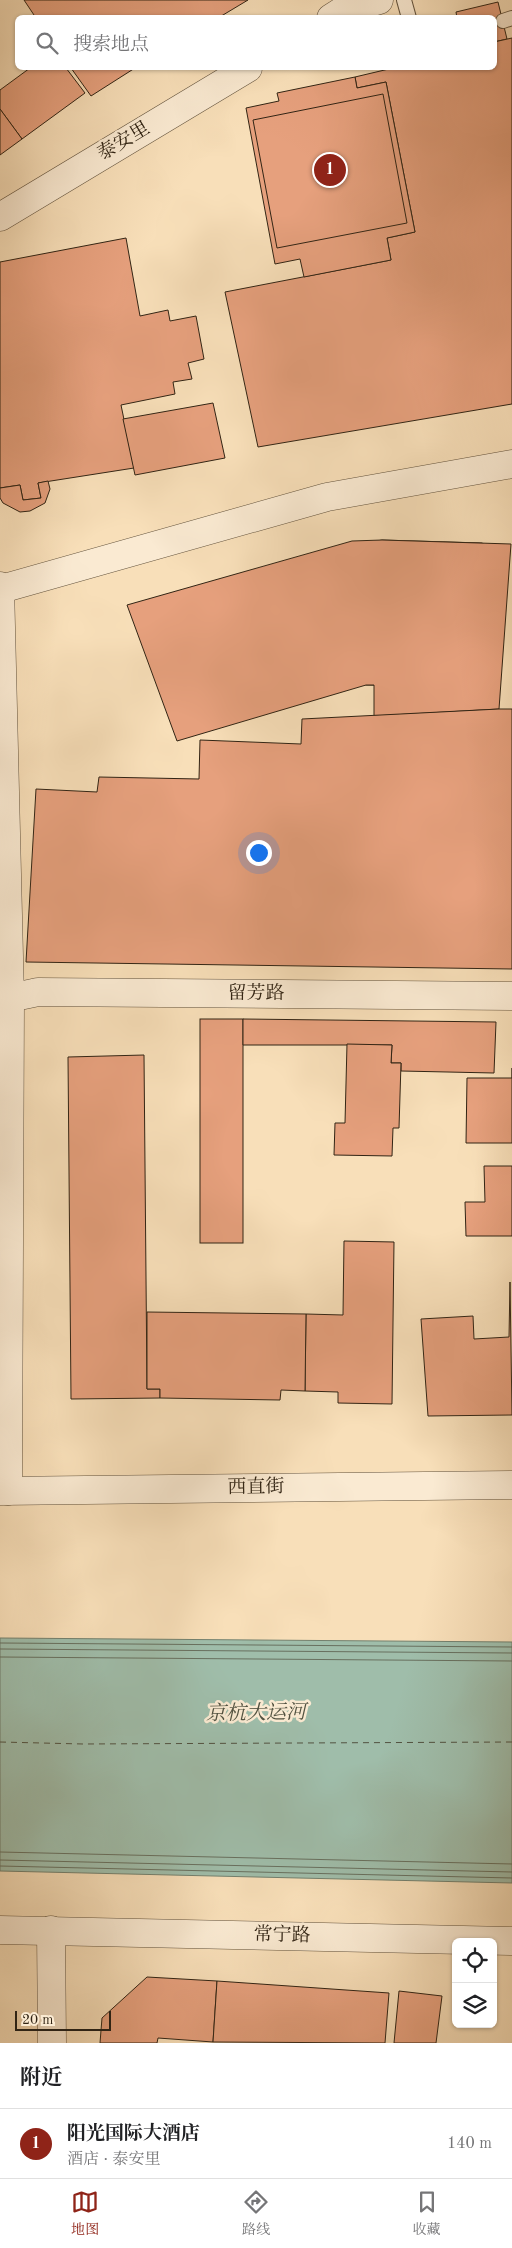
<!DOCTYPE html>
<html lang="zh">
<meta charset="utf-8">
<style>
body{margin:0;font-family:"Old Standard TT","Noto Serif SC",serif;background:#f2f2f2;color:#202124}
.controls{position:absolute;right:15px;bottom:15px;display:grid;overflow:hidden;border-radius:8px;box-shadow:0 1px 4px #0004}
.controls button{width:45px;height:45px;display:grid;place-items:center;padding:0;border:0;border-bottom:1px solid #e0e0e0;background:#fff;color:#202124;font:25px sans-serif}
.scale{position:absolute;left:15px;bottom:12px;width:96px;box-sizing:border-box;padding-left:5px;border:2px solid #312414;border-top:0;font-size:14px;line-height:18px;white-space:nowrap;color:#312414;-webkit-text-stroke:4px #faead2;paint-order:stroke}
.you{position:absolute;left:258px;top:852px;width:18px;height:18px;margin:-12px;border:4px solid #fff;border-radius:50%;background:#1a73e8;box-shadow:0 0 0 8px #1a73e833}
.badge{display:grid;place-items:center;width:32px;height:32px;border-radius:50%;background:#8f2418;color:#fff;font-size:16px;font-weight:700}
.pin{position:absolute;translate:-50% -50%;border:2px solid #fff;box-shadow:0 1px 5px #0006}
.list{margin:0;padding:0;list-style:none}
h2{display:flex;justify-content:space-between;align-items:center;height:65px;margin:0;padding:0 20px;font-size:21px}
h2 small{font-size:16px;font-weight:400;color:#757577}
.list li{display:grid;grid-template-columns:32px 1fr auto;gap:15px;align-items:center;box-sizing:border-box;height:70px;padding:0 20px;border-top:1px solid #e0e0e0}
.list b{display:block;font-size:19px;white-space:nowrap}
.list p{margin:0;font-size:16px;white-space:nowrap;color:#757577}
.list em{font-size:16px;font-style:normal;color:#757577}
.icon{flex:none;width:28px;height:28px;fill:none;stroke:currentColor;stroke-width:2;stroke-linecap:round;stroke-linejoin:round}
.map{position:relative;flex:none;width:512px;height:2043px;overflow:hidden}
.search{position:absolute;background:#fff;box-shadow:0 1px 4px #0004;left:15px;right:15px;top:15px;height:55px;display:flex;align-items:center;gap:12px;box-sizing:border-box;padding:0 18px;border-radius:8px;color:#757577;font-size:19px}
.sheet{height:135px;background:#fff}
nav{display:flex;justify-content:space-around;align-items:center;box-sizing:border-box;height:70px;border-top:1px solid #e0e0e0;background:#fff;font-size:14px;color:#757577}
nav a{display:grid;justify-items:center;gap:2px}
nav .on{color:#8f2418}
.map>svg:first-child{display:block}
.water{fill:#9fbdaa;stroke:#73806e}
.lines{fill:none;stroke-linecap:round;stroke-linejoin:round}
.shore{stroke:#68705f;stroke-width:1}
.ferry{stroke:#525241;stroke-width:1;stroke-dasharray:6 5;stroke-linecap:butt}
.building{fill:#e6a07d;stroke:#312414}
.lane-casing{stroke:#63533d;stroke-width:16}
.street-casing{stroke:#63533d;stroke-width:29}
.lane{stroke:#faead2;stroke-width:14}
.street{stroke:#faead2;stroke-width:28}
.labels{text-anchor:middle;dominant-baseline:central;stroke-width:5;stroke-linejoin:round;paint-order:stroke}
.street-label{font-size:19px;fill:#312414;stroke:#faead2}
.water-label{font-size:20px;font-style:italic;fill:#525241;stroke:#faead2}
</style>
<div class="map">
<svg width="512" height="2043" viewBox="0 0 512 2043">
<rect width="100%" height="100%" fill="#f8dfb9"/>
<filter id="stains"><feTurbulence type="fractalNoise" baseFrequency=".004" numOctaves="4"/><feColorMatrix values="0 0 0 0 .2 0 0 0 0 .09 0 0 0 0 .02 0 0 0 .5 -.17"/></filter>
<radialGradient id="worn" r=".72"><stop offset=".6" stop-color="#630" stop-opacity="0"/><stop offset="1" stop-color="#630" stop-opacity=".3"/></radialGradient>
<path class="water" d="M0,1638L512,1642V1883L0,1871Z"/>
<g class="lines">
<g class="shore">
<path d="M0,1643L512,1647"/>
<path d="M0,1649L512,1653"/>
<path d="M0,1657L512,1661"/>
<path d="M0,1852L512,1864"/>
<path d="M0,1860L512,1872"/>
<path d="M0,1866L512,1878"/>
</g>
<path class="ferry" d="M0,1742L83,1744L512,1742"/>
</g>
<g class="building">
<path d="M24,0H248L218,18H36Z"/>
<path d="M498,2L507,39L494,42V18H457L456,12Z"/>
<path d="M512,38V404L258,447L225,292L391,260L387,238L415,232L386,82L357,88L355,77L393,68H494V42Z"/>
<path d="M30,68H66L85,93L22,139L0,109V90Z"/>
<path d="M71,68H135L91,96Z"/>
<path d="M355,77L357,88L386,82L415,232L387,238L391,260L304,277L300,259L275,264L246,108L279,101L277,93Z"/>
<path d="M383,94L407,223L277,248L253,120Z"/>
<path d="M0,109L22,139L0,155Z"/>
<path d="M126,238L140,316L168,310L170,321L196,316L204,359L188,363L192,379L173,382L175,394L121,405L134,468L38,483L41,498L23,500L20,485L0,488V262Z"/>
<path d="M213,403L225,458L135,475L123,419Z"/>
<path d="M48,481L50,489L45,503L30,511L20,512L3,503L0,498V488L20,485L23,500L41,498L38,483Z"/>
<path d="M382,540L482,543L492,549L497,564L491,670L485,680L474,686L366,685L354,680L346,666L362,551L371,542Z"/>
<path d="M382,540L511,544L499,709L374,716V685H366L177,741L127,605L352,541Z"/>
<path d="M499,709H512V969L26,962L36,789L97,792L99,777L199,779L200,740L301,744L302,719Z"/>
<rect x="200" y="1019" width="43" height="224"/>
<path d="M243,1019L496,1022L494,1073L401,1071V1063H391L392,1045H243Z"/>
<path d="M347,1044L392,1045L391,1063H401L399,1128H393L392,1156L334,1155L335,1123H345Z"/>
<path d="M144,1055L147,1389H160V1398L71,1399L68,1057Z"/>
<path d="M512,1068V1143H466L467,1078H512Z"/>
<path d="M484,1166H512V1236H466L465,1202H485Z"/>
<path d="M344,1241L394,1242L392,1404L338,1403V1392L305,1391L306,1314L343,1315Z"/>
<path d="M510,1282L512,1415L428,1416L421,1319L473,1316L474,1339L509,1337Z"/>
<path d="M147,1312L306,1314L305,1391L281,1390L280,1400L160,1398V1389H147Z"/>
<path d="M147,1977L217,1981L213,2042L158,2038L157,2043H100L102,2018Z"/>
<path d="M217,1981L389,1993L385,2043L213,2042Z"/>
<path d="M399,1991L442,1996L436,2043H394Z"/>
</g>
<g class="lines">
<g class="lane-casing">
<g id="lane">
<path d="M404,0L409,18"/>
<path d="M503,21L512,18"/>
</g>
</g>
<g class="street-casing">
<g id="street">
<path d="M331,18L342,11L379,0"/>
<path d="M0,217L248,68"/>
<path d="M0,586L10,998L8,1491"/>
<path d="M1,589L327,497L512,464"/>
<path d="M0,1000L38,992L512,996"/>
<path d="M0,1491L512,1485"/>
<path d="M0,1930L512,1941"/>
<path d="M51,1930L52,2043"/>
</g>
</g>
<use href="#lane" class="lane"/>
<use href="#street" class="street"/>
</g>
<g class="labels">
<g class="street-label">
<text transform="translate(124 142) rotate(-31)">泰安里</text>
<text x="256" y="994">留芳路</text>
<text transform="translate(256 1488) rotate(-1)">西直街</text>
<text transform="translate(282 1936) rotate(1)">常宁路</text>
</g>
<g class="water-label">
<text transform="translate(256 1714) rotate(-1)">京杭大运河</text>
</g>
</g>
<rect width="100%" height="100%" filter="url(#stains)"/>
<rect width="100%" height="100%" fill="url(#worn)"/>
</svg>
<div class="controls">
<button><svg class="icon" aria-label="locate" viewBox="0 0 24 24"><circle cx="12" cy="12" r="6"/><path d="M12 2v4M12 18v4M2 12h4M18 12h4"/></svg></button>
<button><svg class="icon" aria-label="layers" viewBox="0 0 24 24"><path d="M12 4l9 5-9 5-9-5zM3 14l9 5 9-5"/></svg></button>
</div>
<div class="scale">20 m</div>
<div class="you"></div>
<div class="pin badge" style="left:330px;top:170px">1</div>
<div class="search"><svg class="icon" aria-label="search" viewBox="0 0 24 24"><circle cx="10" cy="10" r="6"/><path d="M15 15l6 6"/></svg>搜索地点</div>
</div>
<section class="sheet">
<h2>附近<small></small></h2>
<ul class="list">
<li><span class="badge">1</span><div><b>阳光国际大酒店</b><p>酒店 · 泰安里</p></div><em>140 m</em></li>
</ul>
</section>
<nav>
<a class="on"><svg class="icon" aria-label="map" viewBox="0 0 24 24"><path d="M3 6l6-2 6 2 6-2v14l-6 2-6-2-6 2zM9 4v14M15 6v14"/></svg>地图</a>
<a><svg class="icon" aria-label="directions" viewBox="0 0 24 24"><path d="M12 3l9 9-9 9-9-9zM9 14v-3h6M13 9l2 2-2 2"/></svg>路线</a>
<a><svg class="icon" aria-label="saved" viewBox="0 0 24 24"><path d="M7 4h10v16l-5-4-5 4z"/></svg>收藏</a>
</nav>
